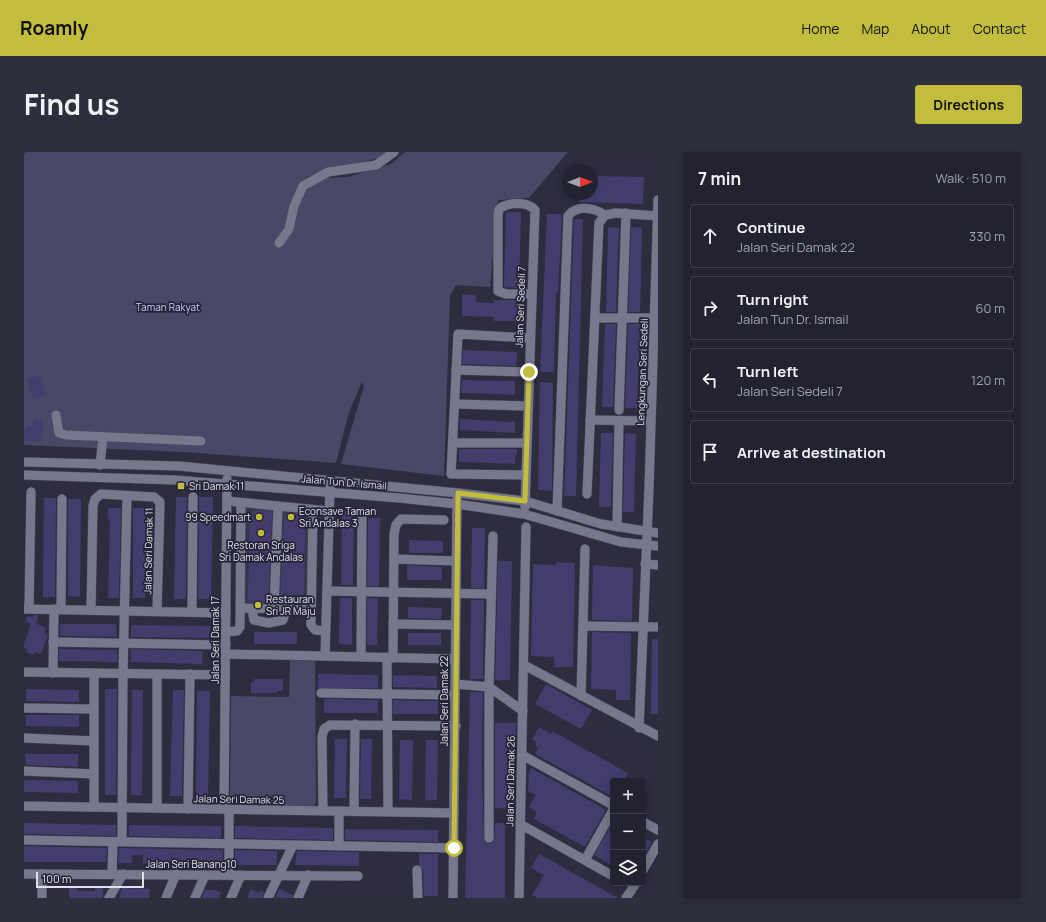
<!DOCTYPE html>
<meta charset="utf-8">
<style>
body{margin:0;font-family:Manrope,sans-serif;background:#2e2f3c;color:#f1f3f6}
.controls{position:absolute;right:12px;bottom:12px;display:grid;overflow:hidden;border-radius:4px;box-shadow:0 2px 10px #0003}
.controls button{width:36px;height:36px;display:grid;place-items:center;padding:0;border:0;border-bottom:1px solid #3f3f4c;background:#222230;color:#f1f3f6;font:20px sans-serif}
.compass{position:absolute;left:538px;top:12px;width:36px;height:36px;border-radius:50%;background:#222230;box-shadow:0 2px 10px #0003;rotate:89deg}
.scale{position:absolute;left:12px;bottom:10px;width:108px;box-sizing:border-box;padding-left:4px;border:2px solid #e0e0ec;border-top:0;font-size:11px;line-height:14px;white-space:nowrap;color:#e0e0ec;-webkit-text-stroke:3px #252436;paint-order:stroke}
.stop{position:absolute;width:12px;height:12px;margin:-9px;border:3px solid #c3bd3e;border-radius:50%;background:#fff}
.stop.end{background:#c3bd3e;border-color:#fff;box-shadow:0 1px 4px #0008}
.list{margin:0;padding:0;list-style:none}
h2{display:flex;justify-content:space-between;align-items:center;height:52px;margin:0;padding:0 16px;font-size:17px}
h2 small{font-size:13px;font-weight:400;color:#a2a4ab}
.list li{display:grid;grid-template-columns:26px 1fr auto;gap:12px;align-items:center;box-sizing:border-box;height:64px;margin:0 8px 8px;padding:0 8px;border:1px solid #3f3f4c;border-radius:4px}
.list b{display:block;font-size:15px;white-space:nowrap}
.list p{margin:0;font-size:13px;white-space:nowrap;color:#a2a4ab}
.list em{font-size:13px;font-style:normal;color:#a2a4ab}
.icon{flex:none;width:22px;height:22px;fill:none;stroke:currentColor;stroke-width:2;stroke-linecap:round;stroke-linejoin:round}
.map{position:relative;flex:none;width:634px;height:746px;overflow:hidden;border-radius:4px}
header{display:flex;align-items:center;gap:24px;box-sizing:border-box;height:56px;padding:0 20px;background:#c3bd3e;color:#111}
header strong{font-size:19px}
nav{display:flex;gap:22px;margin-inline-start:auto;font-size:14px}
.intro{display:flex;align-items:center;justify-content:space-between;box-sizing:border-box;height:96px;padding:0 24px}
h1{margin:0;font-size:28px}
.button{padding:10px 18px;border-radius:4px;background:#c3bd3e;color:#111;font-size:14px;font-weight:700}
main{display:flex;gap:24px;padding:0 24px}
aside{flex:1;background:#222230;border-radius:4px;box-shadow:0 2px 10px #0003}
.map>svg:first-child{display:block}
.built{fill:#38364f}
.green{fill:#494866}
.building{fill:#423d6d}
.lines{fill:none;stroke-linecap:round;stroke-linejoin:round}
.minor-casing{stroke:#4b4a59;stroke-width:10}
.minor{stroke:#77778d;stroke-width:9}
.route{stroke:#c3bd3e;stroke-width:5}
.poi-dot{fill:#c3bd3e;stroke:#252436;stroke-width:1.5}
.labels{text-anchor:middle;dominant-baseline:central;stroke-width:3.5;stroke-linejoin:round;paint-order:stroke}
.park-label{font-size:10px;fill:#ceccfc;stroke:#252436}
.street-label{font-size:10px;fill:#e0e0ec;stroke:#252436}
.poi-label{font-size:10px;fill:#e0e0ec;stroke:#252436;text-anchor:start}
</style>
<header>
<strong>Roamly</strong>
<nav><a>Home</a><a>Map</a><a>About</a><a>Contact</a></nav>
</header>
<div class="intro"><h1>Find us</h1><a class="button">Directions</a></div>
<main>
<div class="map">
<svg width="634" height="746" viewBox="0 0 634 746">
<rect width="100%" height="100%" fill="#2e2d40"/>
<path class="built" d="M220,354L286,361L284,454H219Z"/>
<g class="green">
<path d="M0,0H363L354,6L283,25L285,37L297,26L323,25L367,12L381,0H544L505,46L474,48L466,135L432,133L426,144L420,324L317,312L340,234L338,230L325,260L312,311L159,300L0,293Z"/>
<path d="M266,508L291,509L292,650L290,654H211L206,650L207,544L265,545Z"/>
</g>
<g class="building">
<path d="M568,24L620,25L619,52L555,50V42H568Z"/>
<path d="M482,60H497L495,136L480,135Z"/>
<path d="M523,62H537L538,67L534,141H532L530,220H516Z"/>
<path d="M550,67H559L552,344H540Z"/>
<path d="M584,75L595,76L592,160H582Z"/>
<path d="M607,75L618,76L616,160H604Z"/>
<path d="M438,142L452,143V150L470,151V148H496V169H470V165L438,164Z"/>
<path d="M581,172H592L589,255H578Z"/>
<path d="M604,172H616L613,256H601Z"/>
<path d="M439,198L493,200L492,214L438,212Z"/>
<path d="M11,224V226L16,224L22,243L9,247L3,227Z"/>
<path d="M438,228L491,229V243L437,241Z"/>
<path d="M516,230L529,231L528,339L514,338Z"/>
<path d="M9,267L19,268L17,290L0,288V277L2,278V274H9Z"/>
<path d="M436,267L491,270V281L436,278Z"/>
<path d="M577,281H589L587,355H575Z"/>
<path d="M601,281L612,282L610,360H599Z"/>
<path d="M435,297H493V303H491V312L435,310Z"/>
<path d="M152,345H163L162,447H150Z"/>
<path d="M175,345H189L187,447H174Z"/>
<path d="M20,346H32L31,445H19Z"/>
<path d="M44,347H57L56,445L44,444Z"/>
<path d="M84,356H97L95,446H84L86,367H84Z"/>
<path d="M109,356H122V360L125,361L124,367L122,368L121,446H109Z"/>
<path d="M230,358L248,359L244,451L224,450L226,362Z"/>
<path d="M318,359H330L329,433H317Z"/>
<path d="M260,361L276,362L281,368L280,452L256,451Z"/>
<path d="M344,366H356L355,434H343Z"/>
<path d="M448,376H461L460,436H447Z"/>
<path d="M385,388L419,389V401H385Z"/>
<path d="M474,409H488L486,528H471Z"/>
<path d="M532,410L551,411L549,515H530V505L507,504L509,412L532,413Z"/>
<path d="M383,413L418,415V428H383Z"/>
<path d="M569,413L609,416L608,469L568,468Z"/>
<path d="M316,446H328V493L315,492Z"/>
<path d="M343,446H354L353,493H343Z"/>
<path d="M447,448H460L459,527H446Z"/>
<path d="M384,455L418,456L417,467L384,466Z"/>
<path d="M10,463H14L13,472L22,476L20,481L24,483L17,502L11,500L10,503L2,500L3,497L0,496V492L7,471H2L3,464L9,465Z"/>
<path d="M36,472H92L93,485L36,484Z"/>
<path d="M107,473L186,474V486L107,485Z"/>
<rect x="230" y="480" width="43" height="12"/>
<path d="M568,480L607,481L606,548H592V538L567,537Z"/>
<rect x="384" y="481" width="33" height="12"/>
<path d="M628,487H634V562H627Z"/>
<path d="M35,497L93,498V510L35,509Z"/>
<path d="M107,497L179,499L178,512L107,510Z"/>
<path d="M294,522L354,523V536H294Z"/>
<path d="M369,523L413,524V536L369,535Z"/>
<path d="M230,527H259V539H253V541H227V530H230Z"/>
<path d="M522,532L568,558L557,577L511,552Z"/>
<path d="M2,537L55,538V550L2,549Z"/>
<path d="M81,537H93L92,643H81Z"/>
<path d="M108,538H119L118,643H107Z"/>
<path d="M149,538H160L158,644H146Z"/>
<path d="M173,539H186L184,644H172Z"/>
<path d="M446,540H459L458,615L460,689L465,692L470,689L471,671H481V746H441Z"/>
<path d="M300,547L354,548V561H300Z"/>
<path d="M369,548L414,549V562H369Z"/>
<path d="M2,563H55V575L2,574Z"/>
<path d="M471,571H492L491,657L471,656Z"/>
<path d="M515,575L527,582L528,579L604,621L600,629H589V645L511,602L514,596L511,594L513,590L508,588Z"/>
<path d="M311,587H323L322,646H310Z"/>
<path d="M337,587H348L347,647H336Z"/>
<path d="M376,588H389L388,648L375,647Z"/>
<path d="M402,588H414L413,648H401Z"/>
<path d="M1,602H54V615L2,613Z"/>
<path d="M507,616L582,658L561,695L510,667L513,660L505,655L512,643L504,639L505,620Z"/>
<path d="M0,628L54,629V641L0,640Z"/>
<path d="M589,670V714L570,703Z"/>
<path d="M0,671L92,673V684L0,682Z"/>
<path d="M105,673L197,674V686L105,684Z"/>
<path d="M211,674L309,676V688L211,686Z"/>
<path d="M321,677L414,678V690L321,688Z"/>
<path d="M619,685L628,690L619,706Z"/>
<path d="M0,694L83,696L82,710H0Z"/>
<path d="M95,696L199,698V713L119,711V703H108V711H94Z"/>
<path d="M211,698L253,699V713H211Z"/>
<path d="M273,699L335,700V714L271,713Z"/>
<path d="M395,702H414V744H400L399,718L395,713Z"/>
<path d="M515,702L560,727L594,746H514L508,743L520,723L507,716Z"/>
<path d="M45,734H53V739H71V734H79V746H45Z"/>
<path d="M98,736L126,737L125,746H95Z"/>
<path d="M227,737L235,741L236,738L240,740L238,746H223Z"/>
<path d="M255,737L269,743L268,746H251Z"/>
<path d="M181,738H192L197,741L195,746H178Z"/>
</g>
<g class="lines">
<g class="minor-casing">
<g id="minor">
<path d="M255,91L265,77L270,54L279,34L304,20L352,13L370,0"/>
<path d="M571,166H631"/>
<path d="M432,218L505,220"/>
<path d="M431,252L503,254"/>
<path d="M595,258L602,61"/>
<path d="M32,263L35,281L42,283L177,289"/>
<path d="M566,268L627,269"/>
<path d="M429,291H502"/>
<path d="M0,310L155,314L434,341L501,349L577,372L634,381"/>
<path d="M76,313L79,285"/>
<path d="M0,323L151,328L375,346L433,352L500,362L597,390L634,394"/>
<path d="M501,323L427,322L434,182L506,186"/>
<path d="M563,342L575,71L581,63L592,61L634,64"/>
<path d="M203,349L305,359"/>
<path d="M501,355L511,58C503,49 484,50 475,57L474,63V139L482,142H507"/>
<path d="M289,358L287,473L291,478L301,479"/>
<path d="M533,359L544,64C553,53 569,55 581,63"/>
<path d="M593,375L595,269"/>
<path d="M370,407L432,409"/>
<path d="M621,412L634,413"/>
<path d="M303,439L467,442"/>
<path d="M217,456L287,458"/>
<path d="M0,457L202,461"/>
<path d="M5,457L7,340"/>
<path d="M37,457L38,347"/>
<path d="M228,457L230,468L245,471L259,468L262,457"/>
<path d="M250,457L254,355"/>
<path d="M67,458L69,354L71,347L77,342L130,345L136,350L133,459"/>
<path d="M168,460L169,345"/>
<path d="M369,472L431,473"/>
<path d="M559,474L634,475"/>
<path d="M202,480L213,479L216,475L217,351"/>
<path d="M29,490L202,493"/>
<path d="M202,502L431,507"/>
<path d="M301,504L306,335"/>
<path d="M337,505L338,360"/>
<path d="M363,505L364,660"/>
<path d="M369,506L370,382L372,373L377,367L420,368"/>
<path d="M500,513L634,584"/>
<path d="M0,520L201,523"/>
<path d="M29,521L30,457"/>
<path d="M431,532L465,535L499,559"/>
<path d="M297,541L431,543"/>
<path d="M557,544L561,397"/>
<path d="M0,556L70,557"/>
<path d="M615,576L625,336L634,48"/>
<path d="M0,586L70,589"/>
<path d="M498,603L589,653"/>
<path d="M0,619L70,622"/>
<path d="M0,654L430,661"/>
<path d="M70,655V521"/>
<path d="M133,656V522"/>
<path d="M164,657L166,522"/>
<path d="M200,657L203,327"/>
<path d="M205,657V723"/>
<path d="M299,659L298,585L300,577L306,573L432,574"/>
<path d="M330,659L331,572"/>
<path d="M619,670L634,678"/>
<path d="M496,672L589,724"/>
<path d="M465,686V535L469,384"/>
<path d="M0,688L430,696"/>
<path d="M98,690L99,522L103,344"/>
<path d="M315,694V659"/>
<path d="M561,708L589,658"/>
<path d="M393,718L394,746"/>
<path d="M619,718L634,692"/>
<path d="M0,722L334,724"/>
<path d="M88,722L89,690"/>
<path d="M18,746V722"/>
<path d="M85,746L99,722"/>
<path d="M142,746L152,722"/>
<path d="M171,746L181,723"/>
<path d="M207,746L217,723"/>
<path d="M244,746L269,693"/>
<path d="M274,746L284,723"/>
<path d="M429,746L433,347"/>
<path d="M495,746L502,375"/>
<path d="M602,746L612,731"/>
</g>
</g>
<use href="#minor" class="minor"/>
</g>
<g class="lines">
<path class="route" d="M430,696L434,341L501,349L505,220"/>
</g>
<g class="poi-dot">
<rect x="153" y="330" width="8" height="8" rx="2"/>
<circle cx="235" cy="365" r="4"/>
<circle cx="267" cy="365" r="4"/>
<circle cx="237" cy="381" r="4"/>
<circle cx="234" cy="453" r="4"/>
</g>
<g class="labels">
<g class="park-label">
<text x="144" y="155">Taman Rakyat</text>
</g>
<g class="street-label">
<text transform="translate(496 155) rotate(-88)">Jalan Seri Sedeli 7</text>
<text transform="translate(618 220) rotate(-88)">Lengkungan Seri Sedeli</text>
<text transform="translate(320 330) rotate(5)">Jalan Tun Dr. Ismail</text>
<text transform="translate(124 399) rotate(-89)">Jalan Seri Damak 11</text>
<text transform="translate(191 488) rotate(-90)">Jalan Seri Damak 17</text>
<text transform="translate(420 549) rotate(-90)">Jalan Seri Damak 22</text>
<text transform="translate(486 629) rotate(-89)">Jalan Seri Damak 26</text>
<text transform="translate(215 647) rotate(1)">Jalan Seri Damak 25</text>
<text x="167" y="712">Jalan Seri Banang10</text>
</g>
<g class="poi-label">
<text x="165" y="334">Sri Damak 11</text>
<text x="275" y="359">Econsave Taman<tspan x="275" dy="12">Sri Andalas 3</tspan></text>
<text x="227" y="365" text-anchor="end">99 Speedmart</text>
<text x="237" y="393" text-anchor="middle">Restoran Sriga<tspan x="237" dy="12">Sri Damak Andalas</tspan></text>
<text x="242" y="447">Restauran<tspan x="242" dy="12">Sri JR Maju</tspan></text>
</g>
</g>
</svg>
<div class="controls">
<button>+</button>
<button>−</button>
<button><svg class="icon" aria-label="layers" viewBox="0 0 24 24"><path d="M12 4l9 5-9 5-9-5zM3 14l9 5 9-5"/></svg></button>
</div>
<svg class="compass" viewBox="-18 -18 36 36"><path d="M0-13l5 13h-10z" fill="#e53935"/><path d="M0 13l5-13h-10z" fill="#a2a4ab"/></svg>
<div class="scale">100 m</div>
<div class="stop" style="left:430px;top:696px"></div>
<div class="stop end" style="left:505px;top:220px"></div>
</div>
<aside>
<h2>7 min<small>Walk · 510 m</small></h2>
<ul class="list">
<li><svg class="icon" aria-label="ahead" viewBox="0 0 24 24"><path d="M12 20V5M6 11l6-6 6 6"/></svg><div><b>Continue</b><p>Jalan Seri Damak 22</p></div><em>330 m</em></li>
<li><svg class="icon" aria-label="right" viewBox="0 0 24 24"><path d="M7 20v-9h11M14 6l5 5-5 5"/></svg><div><b>Turn right</b><p>Jalan Tun Dr. Ismail</p></div><em>60 m</em></li>
<li><svg class="icon" aria-label="left" viewBox="0 0 24 24"><path d="M17 20v-9H6M10 6l-5 5 5 5"/></svg><div><b>Turn left</b><p>Jalan Seri Sedeli 7</p></div><em>120 m</em></li>
<li><svg class="icon" aria-label="arrive" viewBox="0 0 24 24"><path d="M6 21V4h12l-3 4 3 4H6"/></svg><div><b>Arrive at destination</b></div></li>
</ul>
</aside>
</main>
